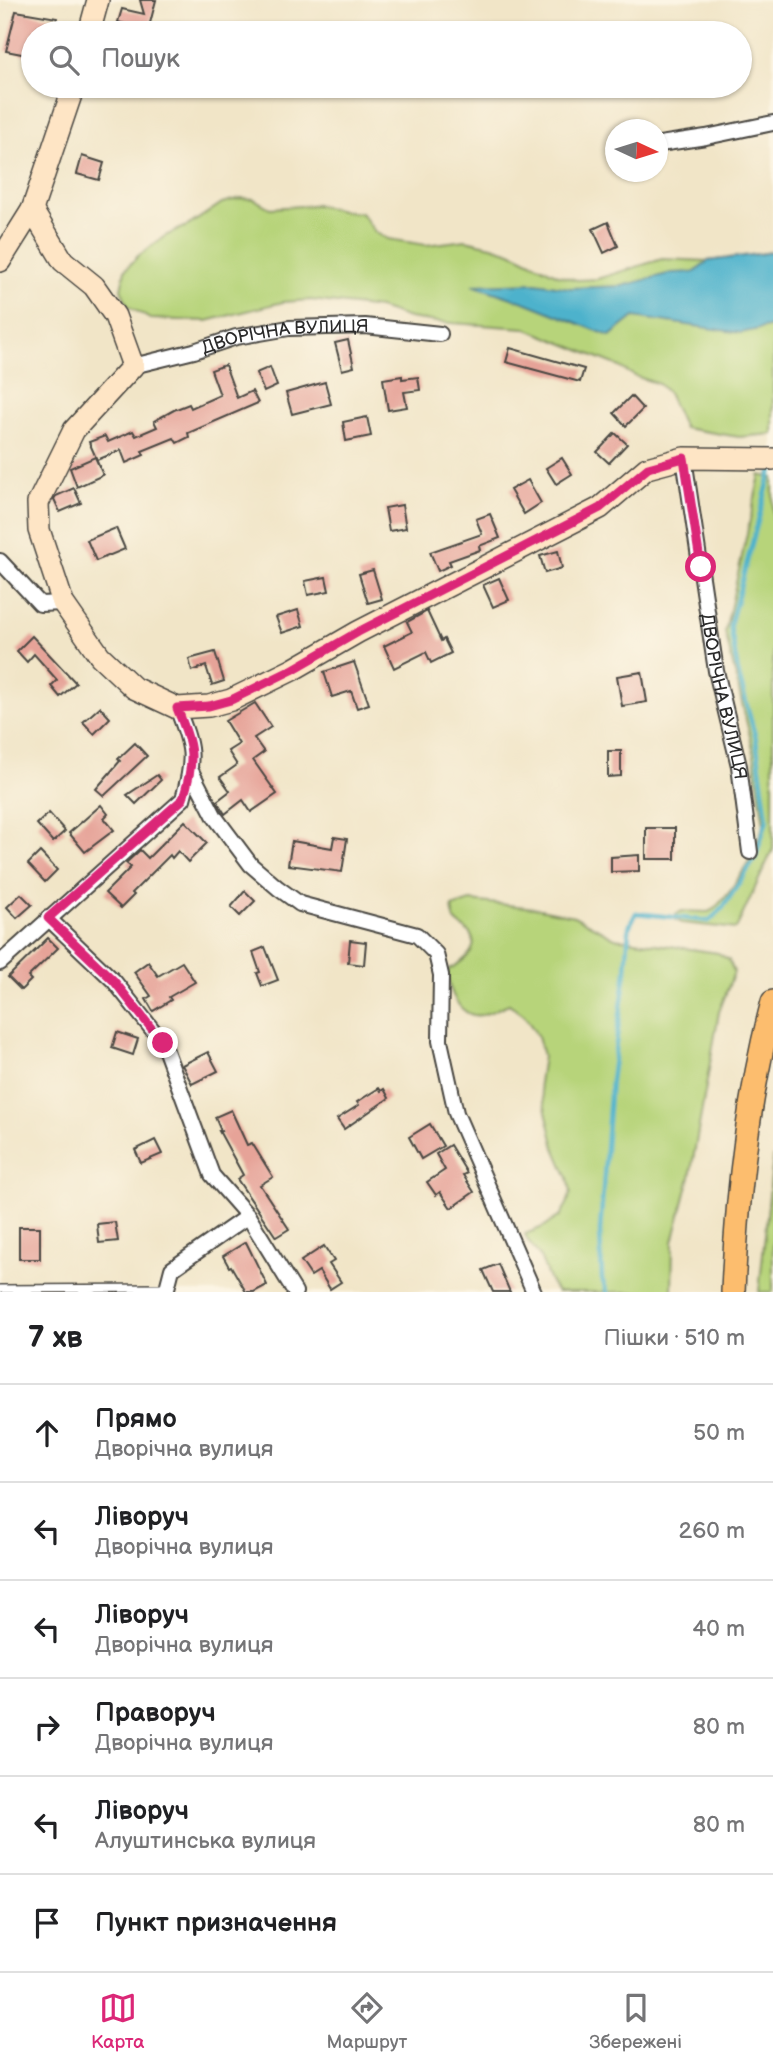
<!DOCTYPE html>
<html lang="uk">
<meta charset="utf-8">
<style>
body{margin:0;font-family:"Balsamiq Sans",sans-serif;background:#f2f2f2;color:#202124}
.compass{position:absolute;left:605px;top:119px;width:63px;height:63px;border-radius:50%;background:#fff;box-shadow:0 2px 5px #0004;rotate:94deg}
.stop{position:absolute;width:21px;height:21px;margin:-16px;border:5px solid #db2777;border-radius:50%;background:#fff}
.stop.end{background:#db2777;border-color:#fff;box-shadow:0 2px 7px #0008}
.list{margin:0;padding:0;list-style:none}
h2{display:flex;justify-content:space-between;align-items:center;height:91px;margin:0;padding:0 28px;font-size:30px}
h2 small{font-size:23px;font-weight:400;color:#757577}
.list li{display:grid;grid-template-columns:46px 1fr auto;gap:21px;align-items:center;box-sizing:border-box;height:98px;padding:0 28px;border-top:2px solid #e0e0e0}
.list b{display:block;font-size:26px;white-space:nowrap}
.list p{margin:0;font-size:23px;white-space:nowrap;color:#757577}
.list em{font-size:23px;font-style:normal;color:#757577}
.icon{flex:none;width:38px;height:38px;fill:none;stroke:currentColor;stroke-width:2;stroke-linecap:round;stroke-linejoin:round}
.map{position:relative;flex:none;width:773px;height:1292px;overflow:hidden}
.search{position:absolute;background:#fff;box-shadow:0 2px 5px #0004;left:21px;right:21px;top:21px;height:77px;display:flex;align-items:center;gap:18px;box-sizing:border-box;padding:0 24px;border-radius:38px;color:#757577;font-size:26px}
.sheet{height:679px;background:#fff}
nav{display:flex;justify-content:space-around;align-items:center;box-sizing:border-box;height:98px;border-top:2px solid #e0e0e0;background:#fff;font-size:19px;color:#757577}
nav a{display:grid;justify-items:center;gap:4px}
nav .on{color:#db2777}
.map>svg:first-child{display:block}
.green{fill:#b7d47a;stroke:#718052;stroke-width:2}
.water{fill:#4db2cc;stroke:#3c6e7c;stroke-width:2}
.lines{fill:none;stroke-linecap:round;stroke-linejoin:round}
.stream{stroke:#4db2cc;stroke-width:4.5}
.building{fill:#e6a398}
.lane-casing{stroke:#494742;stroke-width:10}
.street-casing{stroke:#494742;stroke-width:18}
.secondary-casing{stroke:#494742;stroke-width:24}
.primary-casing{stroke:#494742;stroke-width:26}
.lane{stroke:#fff;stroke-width:7}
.street{stroke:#fff;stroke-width:14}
.secondary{stroke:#fee5c5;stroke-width:21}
.primary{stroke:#fcbd6e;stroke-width:23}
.route{stroke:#db2777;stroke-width:9}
.labels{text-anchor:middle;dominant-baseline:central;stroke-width:7;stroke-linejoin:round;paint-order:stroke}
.street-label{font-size:18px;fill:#2b2b2b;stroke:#fcf5e5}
</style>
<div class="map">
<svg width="773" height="1292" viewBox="0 0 773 1292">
<rect width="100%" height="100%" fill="#fcf5e5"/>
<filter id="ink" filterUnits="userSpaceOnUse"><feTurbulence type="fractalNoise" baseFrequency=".0143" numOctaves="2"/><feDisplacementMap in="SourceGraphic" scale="14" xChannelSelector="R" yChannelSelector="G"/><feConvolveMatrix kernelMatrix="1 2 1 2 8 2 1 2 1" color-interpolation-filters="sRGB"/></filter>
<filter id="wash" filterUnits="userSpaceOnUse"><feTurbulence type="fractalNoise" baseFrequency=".00686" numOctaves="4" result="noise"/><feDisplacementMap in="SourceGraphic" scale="28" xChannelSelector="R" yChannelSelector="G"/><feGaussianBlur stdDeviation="1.57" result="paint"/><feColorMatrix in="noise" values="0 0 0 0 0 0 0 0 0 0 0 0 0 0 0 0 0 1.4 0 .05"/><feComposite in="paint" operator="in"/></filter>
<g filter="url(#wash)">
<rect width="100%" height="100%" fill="#f1e5c7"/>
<g class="green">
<path d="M241,198L254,199L270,208L317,205L342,211L361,213L376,233L388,239L426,245L466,240L492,246L511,252L558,275L577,280L597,279L662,259L708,261L773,252V434L739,437L684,428L668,393L659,384L635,376L614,364L525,328L437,322L409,318L379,308L311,300L283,302L207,321L150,319L128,306L121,289L125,270L138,256L165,236L189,225L222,203Z"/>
<path d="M760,475L773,478V849L736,929L682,923L676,920V914L682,911L708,912L714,909L728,894L749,862L764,825L753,749L725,632Z"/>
<path d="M470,901L535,908L574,916L615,938L718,953L729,960L734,972L719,1012L690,1177L673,1242L672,1292H557C547,1281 546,1267 538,1254C533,1247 527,1242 525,1234L543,1227L560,1216L567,1204L571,1191L568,1178L555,1148L539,1083L543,1056L538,1037L524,1015L509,1004C501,1007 491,1013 482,1015C459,1019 447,988 448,970C459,964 481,951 471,935C467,929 458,925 454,919C454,918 452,908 452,907Z"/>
<path d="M773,1157V1292H759Z"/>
</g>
<path class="water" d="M773,252V326L741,333L634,317L610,336L527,303L472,285L536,283L570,288L622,286L671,273L695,272L708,261Z"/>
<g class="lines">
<path class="stream" d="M607,1292L602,1279L600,1231L611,1080L626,971L629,927L636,913L709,921L722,909L755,859L767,819L756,739L738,672L730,625L772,469"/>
</g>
<g id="blocks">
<g class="building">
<path d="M140,0H156L148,31L118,22L122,9L144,14Z"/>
<path d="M16,11L57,18L55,31L38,27L37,33H33L32,56L6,51Z"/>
<path d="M82,156L104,163L99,180L77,174Z"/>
<path d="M608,222L618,246L604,253L593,229Z"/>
<path d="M348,340L354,367L342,370L335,343Z"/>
<path d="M510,348L584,369L580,382L506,362Z"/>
<path d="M225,365L237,398L252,391L258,403L188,433L189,437L177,443L174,438L142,451L144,455L126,463L121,450L97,460L89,442L105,436L108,442L133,431L136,436L157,427L154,421L174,410L189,404L191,408L220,395L211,370Z"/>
<path d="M270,367L277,386L264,392L256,373Z"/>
<path d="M402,376V379L418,377L420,390L404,392L407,407L388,410L383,379Z"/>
<path d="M325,382L331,404L292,414L286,393Z"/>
<path d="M631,396L643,409L626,426L614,413Z"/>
<path d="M367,417L371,436L346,441L343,422Z"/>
<path d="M615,433L627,444L609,463L597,452Z"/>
<path d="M95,457L103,475L77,487L70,468Z"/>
<path d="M562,458L572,474L556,484L546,468Z"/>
<path d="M528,480L541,503L524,514L510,490Z"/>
<path d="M74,488L81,503L60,512L54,499L56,496Z"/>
<path d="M402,505L406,528L389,531L385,508Z"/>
<path d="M490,514L500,538L479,546L480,550L449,561L451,565L438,571L430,552L482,534L476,519Z"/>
<path d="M116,528L125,549L96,561L87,540Z"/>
<path d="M558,551L562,568L545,573L540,556Z"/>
<path d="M373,570L382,599L368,603L359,574Z"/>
<path d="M326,577L329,591L308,595L305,581Z"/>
<path d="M499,578L509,600L493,607L483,585Z"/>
<path d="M298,610L303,626L282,633L276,617Z"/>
<path d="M427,611L441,641L444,639L451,653L431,663L426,652L394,668L384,646L412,632L407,622Z"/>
<path d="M32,636L76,683L60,697L51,686L57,680L34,654L27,662L17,651Z"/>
<path d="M215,652L224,681L212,685L206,666L192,671L189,659Z"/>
<path d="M354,662L369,704L357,708L351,691L332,697L324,672Z"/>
<path d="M642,672L647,702L622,706L617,676Z"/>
<path d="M255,703L271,727L254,738L264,752L253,760L277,794L251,812L243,800L225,814L217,801L230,791L220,777L237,765L228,751L239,744L225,721Z"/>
<path d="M100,707L110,718L94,734L83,722Z"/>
<path d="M135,743L147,756L104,796L96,789L120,761L118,759Z"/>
<path d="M608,751H621V776L608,777Z"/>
<path d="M157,775L161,780L136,804L127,795Z"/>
<path d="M101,805L108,814L104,818L114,830L85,852L69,833Z"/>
<path d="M49,813L65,831L53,842L37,824Z"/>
<path d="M185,821L207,843L188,862L178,851L172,858L170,855L132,893L134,895L121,908L105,893L131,867L126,863L140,850L148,858Z"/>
<rect x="646" y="828" width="29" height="31"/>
<path d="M334,837L347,839L342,872L288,865L292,841L332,848Z"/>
<path d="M40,852L57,870L45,882L28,864Z"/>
<path d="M639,855V871L611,872V857Z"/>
<path d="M245,891L255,901L240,916L231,907Z"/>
<path d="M21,894L32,905L17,918L7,907Z"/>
<path d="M48,938L58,948L28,977L31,980L21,990L8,977Z"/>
<path d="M350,940L366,942L364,965L348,963Z"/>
<path d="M265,947L278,980L262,986L257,973L260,972L253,952Z"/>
<path d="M148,962L158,976L182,962L195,982L169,997L171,1000L153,1011L146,999L151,996L134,972Z"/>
<path d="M117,1032L138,1039L133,1055L112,1048Z"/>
<path d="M208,1052L218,1071L192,1084L182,1065Z"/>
<path d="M379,1088L381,1091L384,1089L389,1098L344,1129L337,1119L359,1105L357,1102Z"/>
<path d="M231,1110L247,1145L252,1143L273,1177L260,1185L289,1229L276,1237L237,1179L243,1175L219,1131H221L215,1117Z"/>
<path d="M430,1124L443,1146L421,1159L409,1137Z"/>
<path d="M155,1140L162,1154L141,1163L135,1150Z"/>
<path d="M450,1145L467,1173L463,1175L474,1192L451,1208L440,1192L436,1195L427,1182L445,1170L436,1154Z"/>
<path d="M115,1222L118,1241L99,1243L97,1224Z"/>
<rect x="19" y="1227" width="21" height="32"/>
<path d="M246,1242L267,1285L254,1292H246L231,1266L229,1267L223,1256Z"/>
<path d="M324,1246L334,1261L329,1264L341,1282L330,1289L319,1271L311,1276L301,1261Z"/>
<path d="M498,1264L510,1292H493L483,1270Z"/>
</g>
</g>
</g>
<g filter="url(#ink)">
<use href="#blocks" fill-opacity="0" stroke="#494742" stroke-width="2"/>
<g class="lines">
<g class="lane-casing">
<path id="lane" d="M0,1289L166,1288"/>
</g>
<g class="street-casing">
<g id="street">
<path d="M660,144L706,137L773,123"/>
<path id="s1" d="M133,366L194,351L236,337L289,328L365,326L440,334"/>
<path id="s2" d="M684,458L716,671L739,766L750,852"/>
<path d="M0,561L40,604L63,603"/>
<path d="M191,771L215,817L251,865L278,888L300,904L417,935L436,954L441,975L440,1041L456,1113L534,1292"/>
<path d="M48,918L114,981L163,1043L212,1175L248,1216L295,1292"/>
<path d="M0,963L183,799C195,757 193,748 177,708"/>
<path d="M166,1292L172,1269L248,1216"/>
</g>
</g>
<g class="secondary-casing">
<g id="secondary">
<path d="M89,33L98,0"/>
<path d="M32,210L63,261L94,286L115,316L133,366L74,430L38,503L39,530L63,603L100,656L134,688L177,708L209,706L231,700L292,670L358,632L600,508L647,468L684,458L773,459"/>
<path d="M0,261L32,210L74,86"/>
</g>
</g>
<g class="primary-casing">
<path id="primary" d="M733,1292C737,1195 748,1096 773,1002"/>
</g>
<use href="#lane" class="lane"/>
<use href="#street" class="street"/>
<use href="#secondary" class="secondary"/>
<use href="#primary" class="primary"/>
</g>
</g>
<g class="lines" filter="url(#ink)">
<path class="route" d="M163,1043L114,981L48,918L183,799C196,757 193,748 177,708L209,706L231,700L292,670L358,632L600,508L648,468L684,458L701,567"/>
</g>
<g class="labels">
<g class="street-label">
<text stroke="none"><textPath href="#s1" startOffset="156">ДВОРІЧНА ВУЛИЦЯ</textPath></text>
<text stroke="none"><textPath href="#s2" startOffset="242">ДВОРІЧНА ВУЛИЦЯ</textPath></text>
</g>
</g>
</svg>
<svg class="compass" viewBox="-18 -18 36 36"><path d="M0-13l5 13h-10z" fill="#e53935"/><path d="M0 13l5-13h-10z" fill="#757577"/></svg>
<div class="stop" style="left:701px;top:567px"></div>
<div class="stop end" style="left:163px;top:1043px"></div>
<div class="search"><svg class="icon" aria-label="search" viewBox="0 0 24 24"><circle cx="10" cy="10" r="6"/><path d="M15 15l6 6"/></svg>Пошук</div>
</div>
<section class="sheet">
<h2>7 хв<small>Пішки · 510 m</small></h2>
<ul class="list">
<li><svg class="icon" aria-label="ahead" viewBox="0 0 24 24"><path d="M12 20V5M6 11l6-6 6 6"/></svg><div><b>Прямо</b><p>Дворічна вулиця</p></div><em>50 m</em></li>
<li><svg class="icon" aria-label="left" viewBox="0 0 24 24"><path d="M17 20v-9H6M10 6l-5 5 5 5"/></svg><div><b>Ліворуч</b><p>Дворічна вулиця</p></div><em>260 m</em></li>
<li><svg class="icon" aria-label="left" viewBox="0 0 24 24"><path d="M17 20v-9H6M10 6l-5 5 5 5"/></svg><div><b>Ліворуч</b><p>Дворічна вулиця</p></div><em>40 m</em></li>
<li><svg class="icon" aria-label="right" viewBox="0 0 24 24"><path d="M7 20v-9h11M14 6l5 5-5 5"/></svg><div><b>Праворуч</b><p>Дворічна вулиця</p></div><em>80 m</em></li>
<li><svg class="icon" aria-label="left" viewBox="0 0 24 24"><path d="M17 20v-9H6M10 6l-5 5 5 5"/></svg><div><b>Ліворуч</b><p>Алуштинська вулиця</p></div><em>80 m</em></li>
<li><svg class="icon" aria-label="arrive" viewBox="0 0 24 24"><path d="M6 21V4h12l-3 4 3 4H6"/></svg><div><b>Пункт призначення</b></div></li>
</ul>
</section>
<nav>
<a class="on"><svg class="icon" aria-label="map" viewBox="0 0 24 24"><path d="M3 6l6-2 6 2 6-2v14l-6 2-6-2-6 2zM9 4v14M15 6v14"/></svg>Карта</a>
<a><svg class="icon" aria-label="directions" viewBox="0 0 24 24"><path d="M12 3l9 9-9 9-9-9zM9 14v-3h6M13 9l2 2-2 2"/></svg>Маршрут</a>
<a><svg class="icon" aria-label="saved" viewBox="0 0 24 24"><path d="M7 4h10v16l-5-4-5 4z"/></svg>Збережені</a>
</nav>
